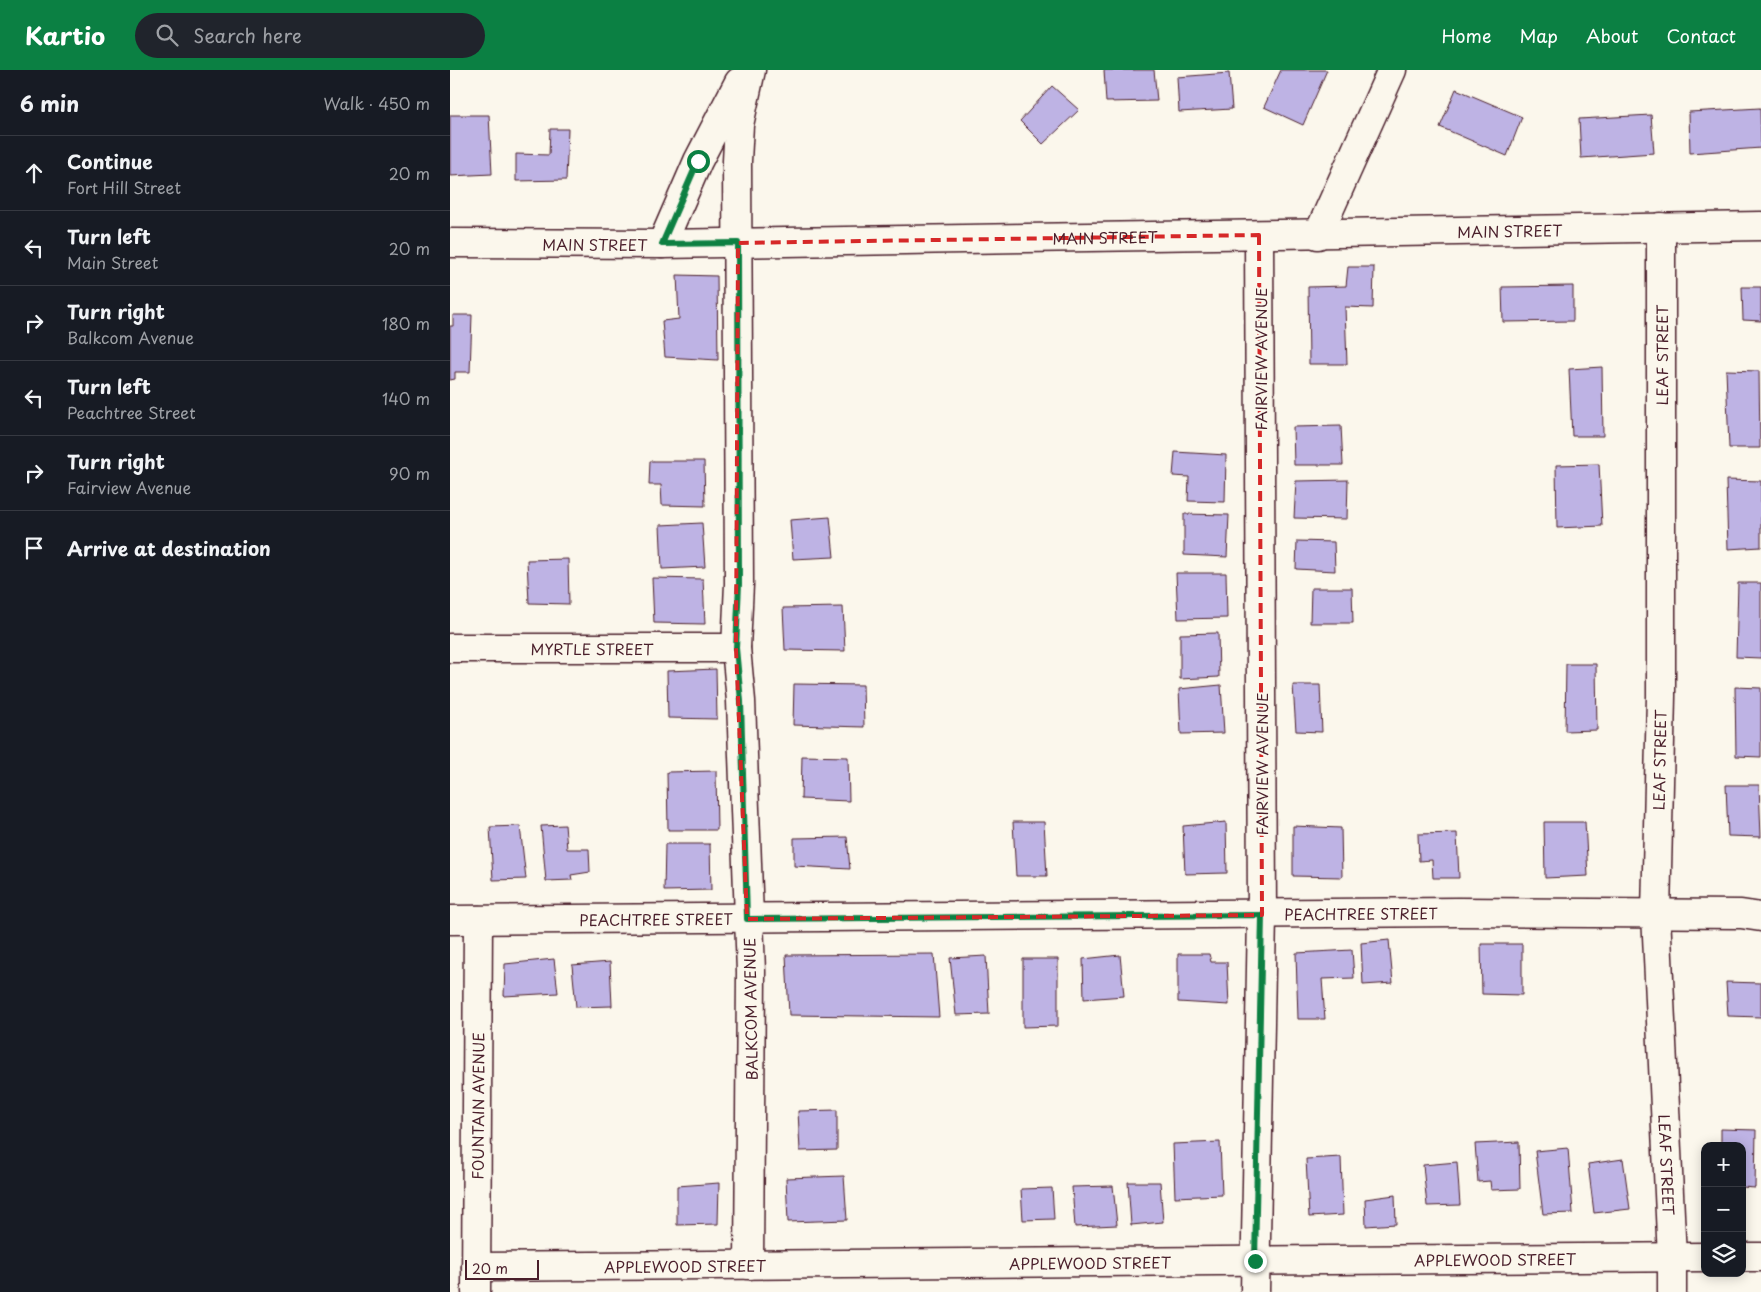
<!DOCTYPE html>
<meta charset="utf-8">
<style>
body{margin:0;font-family:"Playpen Sans",sans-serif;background:#20242c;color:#f1f3f6}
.controls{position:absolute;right:15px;bottom:15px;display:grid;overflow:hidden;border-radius:10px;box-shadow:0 2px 12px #0003}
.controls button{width:45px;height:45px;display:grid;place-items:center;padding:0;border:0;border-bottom:1px solid #363941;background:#171b24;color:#f1f3f6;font:25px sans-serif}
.scale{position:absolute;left:15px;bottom:12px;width:74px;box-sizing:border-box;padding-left:5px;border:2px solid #4a1f2b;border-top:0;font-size:14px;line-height:18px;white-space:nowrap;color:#4a1f2b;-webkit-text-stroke:4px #fbf7ec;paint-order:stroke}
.stop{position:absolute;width:15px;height:15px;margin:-11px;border:4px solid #0b8043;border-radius:50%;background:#fff}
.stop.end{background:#0b8043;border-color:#fff;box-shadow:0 1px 5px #0008}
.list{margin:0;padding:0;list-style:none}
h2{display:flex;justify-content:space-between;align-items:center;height:65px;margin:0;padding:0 20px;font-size:21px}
h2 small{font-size:16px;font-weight:400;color:#9ea1a6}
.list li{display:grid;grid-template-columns:32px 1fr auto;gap:15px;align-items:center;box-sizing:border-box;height:75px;padding:0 20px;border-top:1px solid #363941}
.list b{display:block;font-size:19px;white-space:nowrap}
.list p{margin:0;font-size:16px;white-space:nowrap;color:#9ea1a6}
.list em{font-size:16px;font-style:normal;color:#9ea1a6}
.icon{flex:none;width:28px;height:28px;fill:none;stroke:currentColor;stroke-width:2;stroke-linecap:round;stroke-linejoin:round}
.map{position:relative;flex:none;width:1311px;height:1222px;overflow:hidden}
header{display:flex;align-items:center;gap:30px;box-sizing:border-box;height:70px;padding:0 25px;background:#0b8043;color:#fff}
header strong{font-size:24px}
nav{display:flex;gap:28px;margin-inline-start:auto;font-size:18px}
.search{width:350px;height:45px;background:#20242c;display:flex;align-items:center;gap:12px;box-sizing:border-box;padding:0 18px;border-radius:28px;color:#9ea1a6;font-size:19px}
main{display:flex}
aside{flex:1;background:#171b24}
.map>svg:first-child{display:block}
.building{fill:#beb3e4;stroke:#4a1f2b}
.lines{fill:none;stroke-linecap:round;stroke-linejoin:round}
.street-casing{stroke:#4a1f2b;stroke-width:31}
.street{stroke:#fbf7ec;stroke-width:28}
.route{stroke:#0b8043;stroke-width:6}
.marked{fill:none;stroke:#d62828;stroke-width:4;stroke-dasharray:10 6;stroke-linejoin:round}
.labels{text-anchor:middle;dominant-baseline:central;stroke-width:4;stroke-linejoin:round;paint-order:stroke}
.street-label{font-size:15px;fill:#4a1f2b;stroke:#fbf7ec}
</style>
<header>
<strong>Kartio</strong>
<div class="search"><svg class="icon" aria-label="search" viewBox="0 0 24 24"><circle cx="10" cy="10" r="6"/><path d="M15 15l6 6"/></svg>Search here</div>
<nav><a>Home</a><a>Map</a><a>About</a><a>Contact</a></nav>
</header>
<main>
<aside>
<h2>6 min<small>Walk · 450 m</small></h2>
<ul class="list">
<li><svg class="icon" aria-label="ahead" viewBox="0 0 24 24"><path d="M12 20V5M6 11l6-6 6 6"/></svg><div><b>Continue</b><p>Fort Hill Street</p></div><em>20 m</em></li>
<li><svg class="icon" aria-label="left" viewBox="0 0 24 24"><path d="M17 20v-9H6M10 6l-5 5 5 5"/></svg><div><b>Turn left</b><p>Main Street</p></div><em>20 m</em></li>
<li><svg class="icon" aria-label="right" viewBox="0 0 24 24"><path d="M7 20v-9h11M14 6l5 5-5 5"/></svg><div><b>Turn right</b><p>Balkcom Avenue</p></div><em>180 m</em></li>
<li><svg class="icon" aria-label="left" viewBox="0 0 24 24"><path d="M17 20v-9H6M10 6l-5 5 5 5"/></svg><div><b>Turn left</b><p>Peachtree Street</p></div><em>140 m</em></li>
<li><svg class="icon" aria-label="right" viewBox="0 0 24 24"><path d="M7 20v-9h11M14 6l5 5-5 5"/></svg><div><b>Turn right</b><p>Fairview Avenue</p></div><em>90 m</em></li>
<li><svg class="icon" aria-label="arrive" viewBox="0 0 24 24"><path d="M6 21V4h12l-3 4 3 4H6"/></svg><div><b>Arrive at destination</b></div></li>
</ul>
</aside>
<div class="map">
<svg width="1311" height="1222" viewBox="0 0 1311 1222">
<rect width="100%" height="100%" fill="#fbf7ec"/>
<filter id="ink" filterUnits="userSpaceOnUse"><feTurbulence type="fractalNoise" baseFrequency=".02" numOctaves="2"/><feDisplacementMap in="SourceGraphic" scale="10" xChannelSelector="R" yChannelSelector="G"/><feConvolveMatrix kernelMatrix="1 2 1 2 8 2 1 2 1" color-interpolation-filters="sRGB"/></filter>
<g filter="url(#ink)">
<g class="building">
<path d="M654,0H704L707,31L656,32Z"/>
<path d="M831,0H877L853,55L814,37Z"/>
<path d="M779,3L782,39L729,42L727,7Z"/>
<path d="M602,16L629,40L593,74L570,51Z"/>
<path d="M1006,19L1072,47L1057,86L990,57Z"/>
<path d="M1310,38L1311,78L1240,83L1239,42Z"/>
<path d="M0,45H39L42,104L0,106Z"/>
<path d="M1201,45L1204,83L1131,88L1129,49Z"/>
<path d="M100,59H118L116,110L66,111V84L99,85Z"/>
<path d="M898,197H924L923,238L895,237L897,294H859L858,217L896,216Z"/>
<path d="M227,205L267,206L268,290L215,287L212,251L229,249Z"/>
<path d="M1123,216V251L1053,252L1052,217Z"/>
<path d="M1292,217H1311V251L1293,250Z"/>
<path d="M3,245H22L20,302H5V309L0,310V256H3Z"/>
<path d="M1152,297L1153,366H1122L1119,299Z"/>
<path d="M1276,300L1309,301L1310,378H1279Z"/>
<path d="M891,356L893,395H844L843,357Z"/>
<path d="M725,382L776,385L775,432L738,431L739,407L723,406Z"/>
<path d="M200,391H254L255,436L212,435L211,415H199Z"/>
<path d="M1149,394L1152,456L1107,458L1106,395Z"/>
<path d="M898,410L897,449L844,448L846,411Z"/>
<path d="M1276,410L1311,411V477L1278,479Z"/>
<path d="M734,444L779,445L777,487L734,485Z"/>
<path d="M380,447L384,487L343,489L340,450Z"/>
<path d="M252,453L255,497L212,499L210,455Z"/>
<path d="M847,471L884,472L885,501L846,499Z"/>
<path d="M118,489L119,534L79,533L77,490Z"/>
<path d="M726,503H776L777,548L728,549Z"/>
<path d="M202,508L253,509L255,554L204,553Z"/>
<path d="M1288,513H1311V588L1286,587Z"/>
<path d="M861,518H902L903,553H860Z"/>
<path d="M393,537L395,581L335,580L333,538Z"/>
<path d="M768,563L769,607L730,609V564Z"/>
<path d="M1116,594H1146L1147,660L1115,661Z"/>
<path d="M266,599L267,649L218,648L217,601Z"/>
<path d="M344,614L413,615L414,657L343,655Z"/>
<path d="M771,615L774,663L731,664L729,619Z"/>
<path d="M843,615H870L872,662L846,661Z"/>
<path d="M1285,617L1311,618V687L1286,686Z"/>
<path d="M352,686L398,687L399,731L351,729Z"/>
<path d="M266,701L267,760H218L217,702Z"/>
<path d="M1276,715H1309L1311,767L1278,766Z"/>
<path d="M563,752H594L597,806H566Z"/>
<path d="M776,752L777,803L735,804L733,756Z"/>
<path d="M1094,752H1135L1138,806L1095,808Z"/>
<path d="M115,755L117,779H139L140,802L121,805L122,810L96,811L91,756Z"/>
<path d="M70,756L76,809L43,810L40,757Z"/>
<path d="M843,756L891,758L892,807L843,806Z"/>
<path d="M1007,763L1009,808H983L982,790L969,791L968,764Z"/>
<path d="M397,767L400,799L344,796V768Z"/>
<path d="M215,774H260L261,820L214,821Z"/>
<path d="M939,870L943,913L913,915L911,873Z"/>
<path d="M1031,874H1072V925L1032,924Z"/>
<path d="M902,880L904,908L872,909L875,949H848L846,883Z"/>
<path d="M484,884L489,947L339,945L336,885Z"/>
<path d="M728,884H759L761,892H777L779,935L728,932Z"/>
<path d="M670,885L674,926L634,929L633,889Z"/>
<path d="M536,886L539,944L506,945L500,888Z"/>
<path d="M104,889L108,923L54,926L55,894Z"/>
<path d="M573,889H608V956L573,957Z"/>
<path d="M160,892L162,936L126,937L122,895Z"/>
<path d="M1276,912L1311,913V947L1278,946Z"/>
<path d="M387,1040V1080L350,1081L348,1041Z"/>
<path d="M1271,1059L1306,1060L1305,1118L1292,1117V1076H1271Z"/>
<path d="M770,1072L772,1125L725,1127L723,1074Z"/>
<path d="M1069,1072L1070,1119L1041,1120L1040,1111L1028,1112L1025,1074Z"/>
<path d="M1118,1078L1123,1143L1093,1144L1085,1081Z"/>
<path d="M891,1087L893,1145L859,1147L856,1089Z"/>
<path d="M1173,1089L1180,1139L1144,1143L1138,1094Z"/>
<path d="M1007,1092L1010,1135L977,1136L973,1095Z"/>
<path d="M394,1106L397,1150L338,1152L336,1108Z"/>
<path d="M678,1112H710L713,1152L681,1155Z"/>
<path d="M269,1113L268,1154L227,1155V1116Z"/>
<path d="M663,1116L667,1155L625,1157L622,1117Z"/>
<path d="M602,1118L604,1149L573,1150L571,1119Z"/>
<path d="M945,1125L946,1154L916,1156L915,1129Z"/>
</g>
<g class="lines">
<g class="street-casing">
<g id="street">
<path id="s1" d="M1211,157V626L1206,844L1222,1188V1222"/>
<path d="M868,165L942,0"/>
<path id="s2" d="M0,173L212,174L1311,156"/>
<path d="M212,174L248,91L289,12"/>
<path id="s3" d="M0,578H286"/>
<path id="s4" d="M0,850L1008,842L1291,844L1311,847"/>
<path d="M1292,1187H1311"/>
<path d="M299,1195L301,902L291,631L286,578L289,514L287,91L289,55L301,0"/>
<path id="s5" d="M26,1197L1255,1187"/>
<path id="s6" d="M26,1222L28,850"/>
<path d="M805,1222L812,845L809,165"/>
</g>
</g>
<use href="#street" class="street"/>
</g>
</g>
<g class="lines" filter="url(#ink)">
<path class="route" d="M248,91L212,174L288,173L289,514L286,578L291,631L297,849L812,845L805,1191"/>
</g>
<path class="marked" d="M809,165L812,845L297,849L286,578L288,173Z"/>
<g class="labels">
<g class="street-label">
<text stroke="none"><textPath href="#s2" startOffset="1060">MAIN STREET</textPath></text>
<text stroke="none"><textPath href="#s2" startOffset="655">MAIN STREET</textPath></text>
<text stroke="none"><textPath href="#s2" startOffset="145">MAIN STREET</textPath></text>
<text transform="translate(1211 285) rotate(-90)">LEAF STREET</text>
<text transform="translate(810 289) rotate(-90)">FAIRVIEW AVENUE</text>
<text stroke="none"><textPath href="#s3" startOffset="142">MYRTLE STREET</textPath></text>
<text transform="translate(1209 690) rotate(-89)">LEAF STREET</text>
<text transform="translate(811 694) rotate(-90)">FAIRVIEW AVENUE</text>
<text stroke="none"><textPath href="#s4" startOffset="911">PEACHTREE STREET</textPath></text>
<text stroke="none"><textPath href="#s4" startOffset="206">PEACHTREE STREET</textPath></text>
<text transform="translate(300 939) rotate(-91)">BALKCOM AVENUE</text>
<text stroke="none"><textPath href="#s6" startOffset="186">FOUNTAIN AVENUE</textPath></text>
<text stroke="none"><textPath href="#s1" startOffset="938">LEAF STREET</textPath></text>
<text stroke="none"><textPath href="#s5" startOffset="1019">APPLEWOOD STREET</textPath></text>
<text stroke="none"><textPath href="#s5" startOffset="614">APPLEWOOD STREET</textPath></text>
<text stroke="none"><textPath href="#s5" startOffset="209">APPLEWOOD STREET</textPath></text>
</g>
</g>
</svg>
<div class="controls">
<button>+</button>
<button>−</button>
<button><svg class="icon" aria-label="layers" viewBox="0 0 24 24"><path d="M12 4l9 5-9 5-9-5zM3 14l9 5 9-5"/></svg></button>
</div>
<div class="scale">20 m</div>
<div class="stop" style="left:248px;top:91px"></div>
<div class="stop end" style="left:805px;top:1191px"></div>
</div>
</main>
